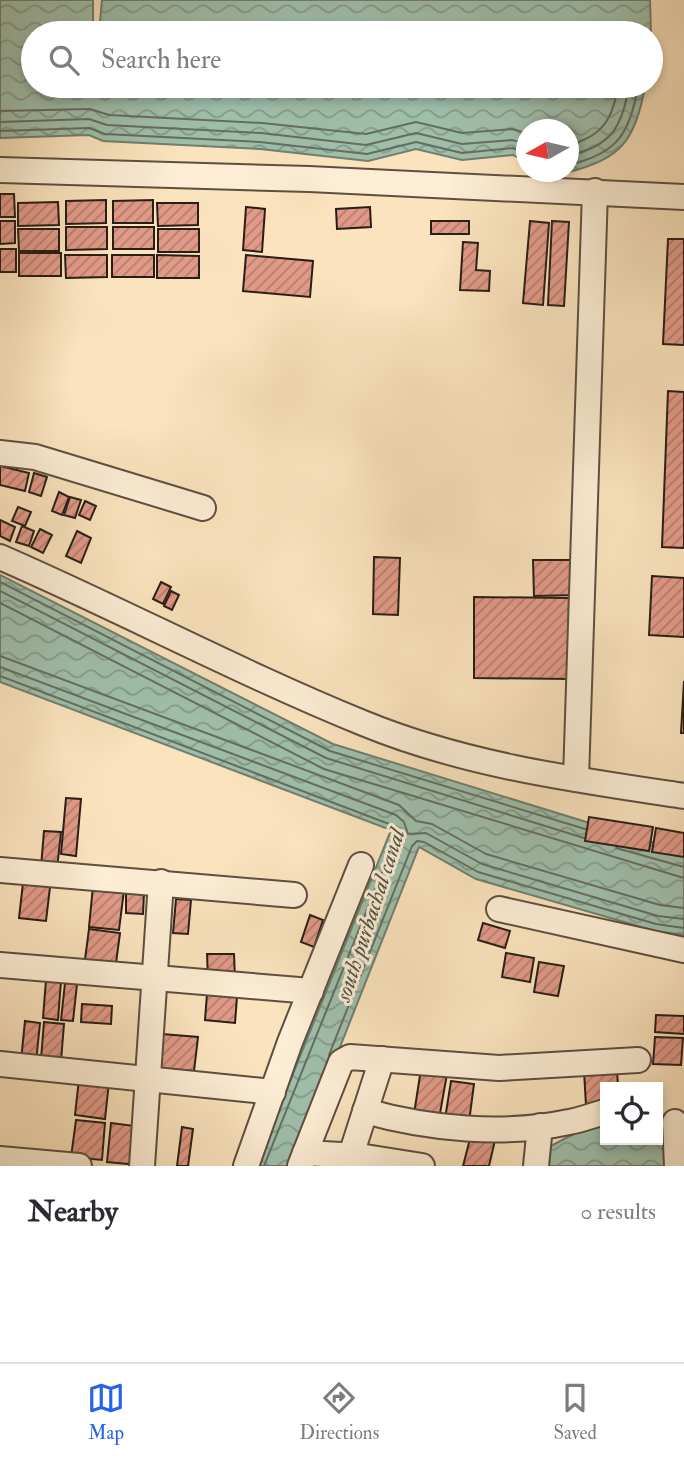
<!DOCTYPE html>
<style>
body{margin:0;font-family:"IM FELL Double Pica",serif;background:#f7f7f7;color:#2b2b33}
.controls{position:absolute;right:21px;bottom:21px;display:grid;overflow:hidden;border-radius:0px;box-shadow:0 4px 10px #0003}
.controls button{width:63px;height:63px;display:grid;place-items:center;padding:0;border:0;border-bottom:2px solid #e1e1e2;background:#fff;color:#2b2b33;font:35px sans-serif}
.compass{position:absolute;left:516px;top:119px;width:63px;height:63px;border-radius:50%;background:#fff;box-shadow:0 4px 10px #0003;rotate:262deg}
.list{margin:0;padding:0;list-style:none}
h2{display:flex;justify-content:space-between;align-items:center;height:91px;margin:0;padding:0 28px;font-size:30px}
h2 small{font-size:23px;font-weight:400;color:#7c7c81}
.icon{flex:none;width:38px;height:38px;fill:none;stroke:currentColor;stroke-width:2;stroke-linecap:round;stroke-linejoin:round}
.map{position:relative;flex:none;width:684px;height:1166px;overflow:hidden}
.search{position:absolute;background:#fff;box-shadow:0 4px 10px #0003;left:21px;right:21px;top:21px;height:77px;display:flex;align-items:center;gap:18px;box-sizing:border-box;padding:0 24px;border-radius:38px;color:#7c7c81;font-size:26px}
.sheet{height:196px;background:#fff}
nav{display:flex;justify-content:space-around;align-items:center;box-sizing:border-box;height:98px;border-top:2px solid #e1e1e2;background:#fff;font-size:19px;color:#7c7c81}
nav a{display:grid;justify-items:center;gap:4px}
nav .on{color:#2563eb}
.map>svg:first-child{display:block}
.water{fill:url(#water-waves);stroke:#707f6f;stroke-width:2}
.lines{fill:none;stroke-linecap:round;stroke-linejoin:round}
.shore{stroke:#646e60;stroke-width:2}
.building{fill:url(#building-hatch);stroke:#291e16;stroke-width:2}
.street-casing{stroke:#5d4f40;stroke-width:28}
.street{stroke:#fcedd4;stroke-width:24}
.labels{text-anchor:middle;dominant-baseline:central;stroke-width:6;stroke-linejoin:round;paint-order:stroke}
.water-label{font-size:23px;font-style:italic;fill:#52564a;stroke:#fcedd4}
</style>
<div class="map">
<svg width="684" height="1166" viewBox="0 0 684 1166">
<defs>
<pattern id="water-waves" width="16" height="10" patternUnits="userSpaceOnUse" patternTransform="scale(1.75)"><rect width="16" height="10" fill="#9fbfab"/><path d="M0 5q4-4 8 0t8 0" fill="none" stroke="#829b8a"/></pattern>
<pattern id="building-hatch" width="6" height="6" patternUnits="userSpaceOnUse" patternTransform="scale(1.75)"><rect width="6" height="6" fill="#e19a88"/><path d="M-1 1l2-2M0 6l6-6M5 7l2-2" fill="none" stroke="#b67d6e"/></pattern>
</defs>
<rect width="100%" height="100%" fill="#fae3bd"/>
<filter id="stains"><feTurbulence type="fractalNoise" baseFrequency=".00286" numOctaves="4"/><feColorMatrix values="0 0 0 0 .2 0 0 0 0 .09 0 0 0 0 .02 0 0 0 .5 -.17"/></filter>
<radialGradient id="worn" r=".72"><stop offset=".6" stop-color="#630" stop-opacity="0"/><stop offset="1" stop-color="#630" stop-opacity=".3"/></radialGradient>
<g class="water">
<path d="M0,0H93V33H33V86H645C636,139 621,160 568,172H563H568V130H526V161L513,155L462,160L416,149L368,161L260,149L103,141L89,135L0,138Z"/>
<path d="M102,0H650L651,34L99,33Z"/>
<path d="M0,575L333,744L684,852V935L655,931L476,879L419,847L293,1166H256L391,830L0,682Z"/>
<path d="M605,1122V1140H658V1122L667,1123L675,1166H543L545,1149L593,1124Z"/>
</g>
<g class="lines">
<g class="shore">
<path d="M0,111L90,109L109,115L262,123L366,134L416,122L462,133L512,129L526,133"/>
<path d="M0,122L89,119L107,125L261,133L366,145L416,133L462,144L512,140L526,144"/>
<path d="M0,131L89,128L105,134L260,142L367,154L416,142L462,153L513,148L526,154"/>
<path d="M568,145C602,137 613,119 618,86"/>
<path d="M568,156C611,146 622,128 629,86"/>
<path d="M568,165C617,154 630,134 638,86"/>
<path d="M0,582L330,751L585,829"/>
<path d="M0,591L326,758L584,838"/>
<path d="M0,603L324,769L684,878"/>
<path d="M0,656L399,805L416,821L432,824L486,854L660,905L684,908"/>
<path d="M0,667L396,815L404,822L408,834L426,833L482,864L658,916L684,919"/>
<path d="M0,676L397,827V835L264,1166"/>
<path d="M616,848L684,867"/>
<path d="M329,1055L412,846L417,841L424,842L478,872L656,924L684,928"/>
</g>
</g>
<g class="building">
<path d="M0,194H14L15,217H0Z"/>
<path d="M106,200V223L66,224V201Z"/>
<path d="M153,200V223H113V201Z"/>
<path d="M58,202L59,225L18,226V203Z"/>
<path d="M157,203H198V225L158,226Z"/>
<path d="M246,207L265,209L262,252L243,250Z"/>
<path d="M370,207L371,227L337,229L336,209Z"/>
<path d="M0,221H15V243L0,244Z"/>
<rect x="431" y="221" width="38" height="13"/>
<path d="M530,221L549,223L543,305L523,303Z"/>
<path d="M552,221L569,222L564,306L548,305Z"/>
<path d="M66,227H107V249L66,250Z"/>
<rect x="113" y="227" width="41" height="22"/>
<path d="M18,229H59V251H19Z"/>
<rect x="158" y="229" width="41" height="23"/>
<path d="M668,239H684V345L663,344Z"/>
<path d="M463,242L478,243L476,270L490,271L489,291L460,290Z"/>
<rect x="0" y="249" width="16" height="23"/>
<rect x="19" y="253" width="42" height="23"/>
<path d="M65,255H107V277L66,278Z"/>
<rect x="112" y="255" width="42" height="22"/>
<path d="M157,255L199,256V278H157Z"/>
<path d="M246,255L313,261L310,297L243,291Z"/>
<path d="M668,391L684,392V548L662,547Z"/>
<path d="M0,466L29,473L25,491L0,485Z"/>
<path d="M34,473L47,477L41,496L29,492Z"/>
<path d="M59,492L69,497L62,515L52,511Z"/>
<path d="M70,497L81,500L75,518L64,515Z"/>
<path d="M85,501L96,506L90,520L79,515Z"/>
<path d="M18,507L31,512L25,526L12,521Z"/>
<path d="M0,520L15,527L10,541L0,536Z"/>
<path d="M22,526L34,531L29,546L16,542Z"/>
<path d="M40,529L52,535L43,553L31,547Z"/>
<path d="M77,531L91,538L81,563L66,556Z"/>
<path d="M374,557L400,558L398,615L373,614Z"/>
<path d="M533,560H575L576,595L534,596Z"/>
<path d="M652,576L684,578V637L649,635Z"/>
<path d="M161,582L171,587L163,604L153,599Z"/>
<path d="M171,591L179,595L172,610L164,606Z"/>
<path d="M474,597L569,598L568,679L474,678Z"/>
<path d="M684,681V733H681Z"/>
<path d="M66,798L81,799L76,856L61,854Z"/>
<path d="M589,817L653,827L649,851L585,841Z"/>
<path d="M656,828L684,833V857L652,852Z"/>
<path d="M44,831L61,832L57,869L41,867Z"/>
<path d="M23,883L50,887L46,921L19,918Z"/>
<path d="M93,886L124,890L119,930L89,927Z"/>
<path d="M126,892L144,893L143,914L126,913Z"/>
<path d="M176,899L191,900L188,934L173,933Z"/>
<path d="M310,915L323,920L314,947L301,942Z"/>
<path d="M483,923L510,931L505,948L478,940Z"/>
<path d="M89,929L120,933L115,971L84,967Z"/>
<path d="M506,953L534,958L530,982L502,977Z"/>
<path d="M207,954H234L235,979H208Z"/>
<path d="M539,962L564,966L558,996L534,992Z"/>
<path d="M46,980L61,981L58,1020L43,1018Z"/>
<path d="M65,983L77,984L73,1021L61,1020Z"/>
<path d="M207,994L237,997L235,1023L205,1020Z"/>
<path d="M82,1004L112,1006L111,1024L81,1022Z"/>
<path d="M656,1015L684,1016V1034L655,1032Z"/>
<path d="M25,1021L40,1023L36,1062L21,1061Z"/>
<path d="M44,1022L64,1024L61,1061L41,1059Z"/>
<path d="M162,1034L198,1037L194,1071L159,1068Z"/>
<path d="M655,1037L683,1038L681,1065L653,1064Z"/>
<path d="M421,1069L447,1074L439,1119L414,1114Z"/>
<path d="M617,1070L618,1087H605V1104L586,1105L584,1071Z"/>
<path d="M79,1079L109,1082L105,1119L75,1115Z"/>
<path d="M451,1081L474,1084L469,1122L445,1119Z"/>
<path d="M76,1120L105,1123L102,1160L71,1157Z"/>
<path d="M111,1123L143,1127L139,1165L107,1162Z"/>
<path d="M182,1127L193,1129L188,1166H177Z"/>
<path d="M471,1135L495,1140L489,1166H463Z"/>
</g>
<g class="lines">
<g class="street-casing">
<g id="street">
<path d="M0,170L309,179L684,197"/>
<path d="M0,453L35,457L203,508"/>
<path d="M0,557C122,610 240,673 363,723C465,765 576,780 684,796"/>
<path d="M576,779L595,191"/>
<path d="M0,870L294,895"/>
<path d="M499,909L684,950"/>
<path d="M0,965L311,991"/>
<path d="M0,1064L273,1092"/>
<path d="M365,1111C429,1129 504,1136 569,1122C581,1120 593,1115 605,1112"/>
<path d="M675,1122L677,1166"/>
<path d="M305,1153L359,1156L422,1166"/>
<path d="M351,1155L382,1059"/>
<path d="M0,1159L79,1166"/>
<path d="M142,1166L161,882"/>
<path d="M246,1166L290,1042L361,865"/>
<path d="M300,1166L341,1062L350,1057L499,1068L638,1060"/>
<path d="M536,1166L540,1126"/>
</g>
</g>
<use href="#street" class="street"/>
</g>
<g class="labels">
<g class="water-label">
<text transform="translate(370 915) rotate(-72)">south purbachal canal</text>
</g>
</g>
<rect width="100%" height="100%" filter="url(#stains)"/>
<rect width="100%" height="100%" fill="url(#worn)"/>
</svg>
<div class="controls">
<button><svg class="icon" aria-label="locate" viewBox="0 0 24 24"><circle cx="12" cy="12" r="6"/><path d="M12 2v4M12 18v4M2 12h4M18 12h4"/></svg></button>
</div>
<svg class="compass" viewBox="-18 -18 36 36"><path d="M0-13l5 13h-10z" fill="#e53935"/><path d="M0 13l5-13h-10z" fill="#7c7c81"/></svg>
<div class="search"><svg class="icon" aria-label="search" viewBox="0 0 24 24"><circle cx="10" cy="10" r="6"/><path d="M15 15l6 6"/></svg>Search here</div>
</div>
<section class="sheet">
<h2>Nearby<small>0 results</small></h2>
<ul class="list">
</ul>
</section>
<nav>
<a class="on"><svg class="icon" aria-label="map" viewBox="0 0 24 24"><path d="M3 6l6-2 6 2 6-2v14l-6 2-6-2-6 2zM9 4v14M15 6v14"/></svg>Map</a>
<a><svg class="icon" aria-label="directions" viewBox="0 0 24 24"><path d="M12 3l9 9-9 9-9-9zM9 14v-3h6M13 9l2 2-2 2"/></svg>Directions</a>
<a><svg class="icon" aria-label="saved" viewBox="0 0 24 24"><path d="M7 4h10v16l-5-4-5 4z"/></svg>Saved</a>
</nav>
